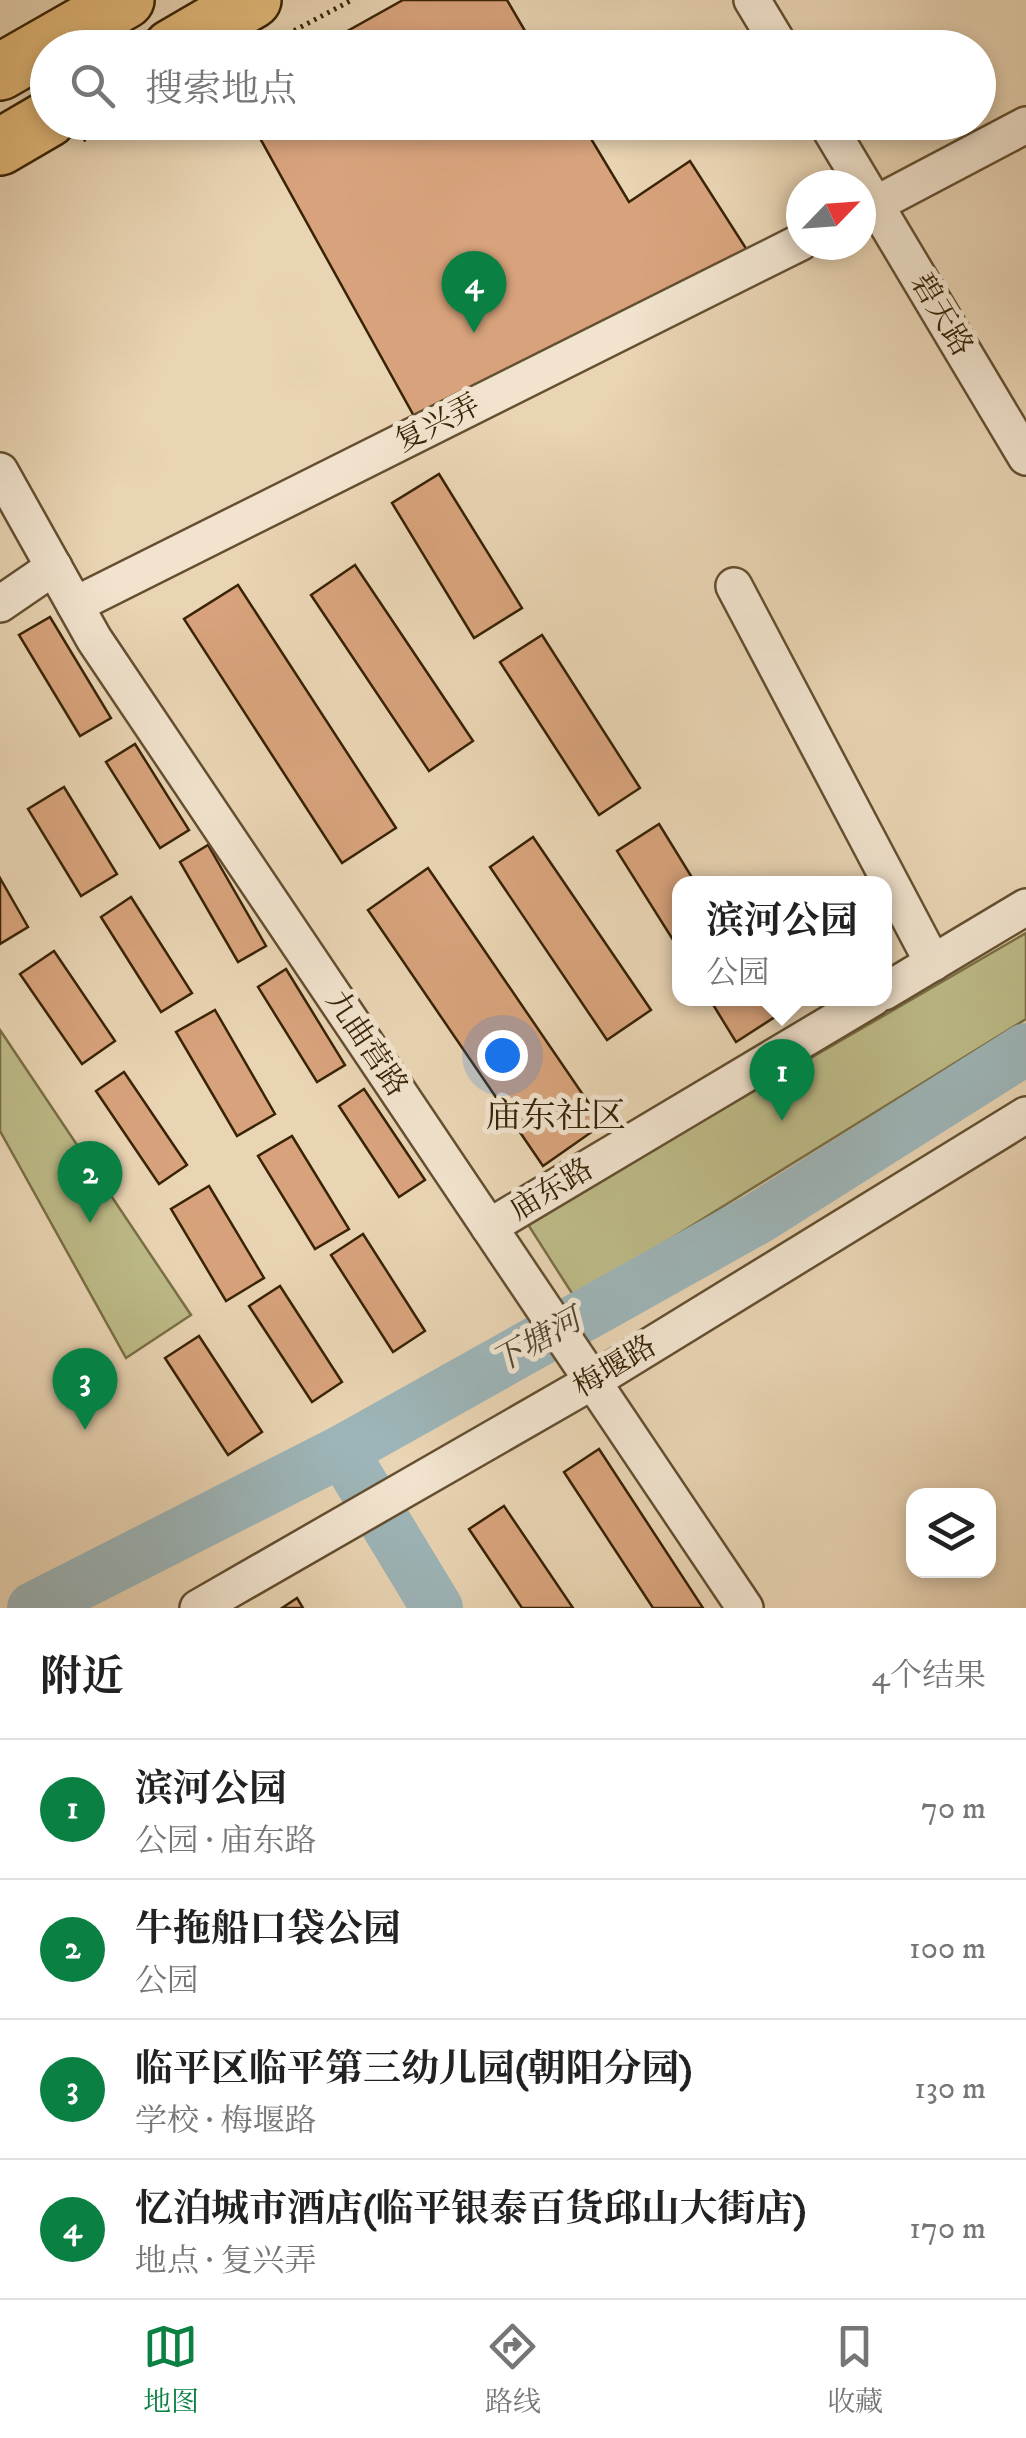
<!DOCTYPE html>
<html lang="zh">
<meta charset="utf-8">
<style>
body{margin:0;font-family:"IM FELL DW Pica","Noto Serif SC",serif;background:#f2f2f2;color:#222}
.controls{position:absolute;right:30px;bottom:30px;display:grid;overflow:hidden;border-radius:20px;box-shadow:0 5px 15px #0003}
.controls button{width:90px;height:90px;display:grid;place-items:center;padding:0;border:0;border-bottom:2px solid #e0e0e0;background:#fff;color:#222;font:50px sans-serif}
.compass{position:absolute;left:786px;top:170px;width:90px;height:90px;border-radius:50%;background:#fff;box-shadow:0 5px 15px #0003;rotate:65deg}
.you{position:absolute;left:502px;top:1055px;width:35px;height:35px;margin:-25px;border:8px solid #fff;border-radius:50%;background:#1a73e8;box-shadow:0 0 0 15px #1a73e833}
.badge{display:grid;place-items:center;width:65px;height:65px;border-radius:50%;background:#0b8043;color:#fff;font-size:32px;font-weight:700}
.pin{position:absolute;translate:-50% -82px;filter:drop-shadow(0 2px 5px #0008)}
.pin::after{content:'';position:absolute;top:52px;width:35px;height:30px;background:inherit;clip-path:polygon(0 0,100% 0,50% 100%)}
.popup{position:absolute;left:672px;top:876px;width:220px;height:130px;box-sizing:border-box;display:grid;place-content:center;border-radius:20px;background:#fff;filter:drop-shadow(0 2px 8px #0005);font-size:32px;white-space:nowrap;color:#767676}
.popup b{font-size:38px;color:#222}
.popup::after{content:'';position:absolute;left:50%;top:100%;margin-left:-20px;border:20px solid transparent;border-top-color:#fff}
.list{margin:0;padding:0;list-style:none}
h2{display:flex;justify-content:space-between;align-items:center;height:130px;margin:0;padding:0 40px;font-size:42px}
h2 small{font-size:32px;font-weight:400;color:#767676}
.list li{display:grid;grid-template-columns:65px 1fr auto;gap:30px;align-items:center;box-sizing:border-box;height:140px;padding:0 40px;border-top:2px solid #e0e0e0}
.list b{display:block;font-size:38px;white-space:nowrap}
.list p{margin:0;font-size:32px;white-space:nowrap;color:#767676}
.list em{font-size:32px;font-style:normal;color:#767676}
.icon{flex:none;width:55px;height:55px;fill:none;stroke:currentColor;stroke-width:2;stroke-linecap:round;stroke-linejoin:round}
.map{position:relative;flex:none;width:1026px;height:1608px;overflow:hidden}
.search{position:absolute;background:#fff;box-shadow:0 5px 15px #0003;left:30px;right:30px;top:30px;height:110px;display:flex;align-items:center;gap:25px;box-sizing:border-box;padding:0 35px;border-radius:55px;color:#767676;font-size:38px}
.sheet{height:690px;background:#fff}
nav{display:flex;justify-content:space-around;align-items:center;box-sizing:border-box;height:140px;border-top:2px solid #e0e0e0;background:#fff;font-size:28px;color:#767676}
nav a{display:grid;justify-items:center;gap:5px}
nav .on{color:#0b8043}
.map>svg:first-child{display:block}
.green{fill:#bdbb88;stroke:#7a6f46;stroke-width:2.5}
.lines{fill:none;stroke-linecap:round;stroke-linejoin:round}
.river{stroke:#9db5b8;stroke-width:52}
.building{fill:#d8a37c;stroke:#382305;stroke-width:2.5}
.minor-casing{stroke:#644f30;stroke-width:40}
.primary-casing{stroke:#382305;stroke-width:60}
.path{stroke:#382305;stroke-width:5;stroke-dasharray:2.5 5;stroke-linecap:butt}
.minor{stroke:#f1e3ce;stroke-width:35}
.primary{stroke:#e4ba7a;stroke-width:55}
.labels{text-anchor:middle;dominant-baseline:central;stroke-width:10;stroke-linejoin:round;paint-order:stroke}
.street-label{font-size:30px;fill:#382305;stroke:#f1e3ce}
.water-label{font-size:32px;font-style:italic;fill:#514832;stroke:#f1e3ce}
.quarter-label{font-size:35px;fill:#382305;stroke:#f1e3ce}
</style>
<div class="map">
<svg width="1026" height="1608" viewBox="0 0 1026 1608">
<rect width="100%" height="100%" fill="#e9d4b3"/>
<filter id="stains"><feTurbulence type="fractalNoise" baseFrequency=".002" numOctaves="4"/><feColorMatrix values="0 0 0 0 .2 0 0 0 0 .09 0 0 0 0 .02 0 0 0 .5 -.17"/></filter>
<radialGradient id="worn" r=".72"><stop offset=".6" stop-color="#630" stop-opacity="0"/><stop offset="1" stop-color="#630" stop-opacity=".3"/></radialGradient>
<g class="green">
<path d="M1026,933V1019L575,1298L527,1223Z"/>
<path d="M0,1030L191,1315L126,1358L0,1131Z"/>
</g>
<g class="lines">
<g class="river">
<path d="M342,1451L437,1608"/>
<path d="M33,1608L342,1451L760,1217L1026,1049"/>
</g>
</g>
<g class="building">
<path d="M403,0H507L535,48H317Z"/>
<path d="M251,122H581L629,202L690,161L747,250L414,416Z"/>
<path d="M439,474L522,608L474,638L392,503Z"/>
<path d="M355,565L473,741L429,771L311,595Z"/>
<path d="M238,585L396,828L342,863L184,619Z"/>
<path d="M50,617L111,718L80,736L19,635Z"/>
<path d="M542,635L640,788L599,815L500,662Z"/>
<path d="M135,744L189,830L160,848L106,762Z"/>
<path d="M64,787L117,874L81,896L28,809Z"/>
<path d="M659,824L696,884H680V951L617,851Z"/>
<path d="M533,837L651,1010L607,1040L490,867Z"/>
<path d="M208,845L266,946L238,962L180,862Z"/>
<path d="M428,868L603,1124L543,1166L368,910Z"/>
<path d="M0,878L28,927L0,944Z"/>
<path d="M131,897L192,993L161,1012L101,917Z"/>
<path d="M54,951L115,1041L82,1064L20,974Z"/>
<path d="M286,969L345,1065L317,1082L258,987Z"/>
<path d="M709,998H768L778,1015L736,1042Z"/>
<path d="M215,1010L275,1114L237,1136L176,1032Z"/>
<path d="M124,1072L187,1165L159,1184L96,1091Z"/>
<path d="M364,1089L425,1180L399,1197L339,1106Z"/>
<path d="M292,1136L349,1229L315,1249L258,1156Z"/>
<path d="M209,1186L264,1278L226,1301L171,1209Z"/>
<path d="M363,1234L425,1331L393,1352L331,1255Z"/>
<path d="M280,1286L342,1382L312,1402L249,1306Z"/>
<path d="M199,1336L262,1432L228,1455L165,1358Z"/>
<path d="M599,1449L703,1608H653L564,1472Z"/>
<path d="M504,1506L573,1608H522L469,1529Z"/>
<path d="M297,1598L303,1608H282Z"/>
</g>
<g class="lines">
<g class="minor-casing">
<g id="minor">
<path d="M752,0L781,48"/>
<path d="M826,122L1026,457"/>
<path d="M861,212L1026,125"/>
<path d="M0,471L94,639L745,1608"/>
<path d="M734,586L933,963"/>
<path d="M0,604L54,567"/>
<path d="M75,605L801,242"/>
<path d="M884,992L1026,907"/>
<path d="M489,1227L873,998"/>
<path d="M198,1608L593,1381L1026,1115"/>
</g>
</g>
<g class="primary-casing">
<g id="primary">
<path d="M171,48L253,0"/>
<path d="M0,72L126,0"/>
<path d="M0,147L48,119"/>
</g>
</g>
<g class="path">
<path d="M261,48L352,0"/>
<path d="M83,140L116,122"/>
</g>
<use href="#minor" class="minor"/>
<use href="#primary" class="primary"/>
</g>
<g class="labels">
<g class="street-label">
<text transform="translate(941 315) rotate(59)">碧天路</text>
<text transform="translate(438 424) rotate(-27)">复兴弄</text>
<text transform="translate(366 1044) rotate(56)">九曲营路</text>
<text transform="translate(552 1190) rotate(-31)">庙东路</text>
<text transform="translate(615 1367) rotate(-31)">梅堰路</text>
</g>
<g class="water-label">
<text transform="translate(537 1342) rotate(-29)">下塘河</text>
</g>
<g class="quarter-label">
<text x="556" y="1117">庙东社区</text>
</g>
</g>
<rect width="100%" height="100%" filter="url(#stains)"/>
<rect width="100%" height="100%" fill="url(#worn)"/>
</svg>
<div class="controls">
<button><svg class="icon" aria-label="layers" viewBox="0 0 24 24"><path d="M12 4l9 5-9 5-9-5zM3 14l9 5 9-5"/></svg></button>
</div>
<svg class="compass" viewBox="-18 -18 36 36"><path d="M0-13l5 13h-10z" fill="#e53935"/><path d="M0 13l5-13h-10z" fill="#767676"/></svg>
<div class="you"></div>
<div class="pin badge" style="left:782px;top:1121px">1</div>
<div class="popup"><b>滨河公园</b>公园</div>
<div class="pin badge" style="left:90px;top:1223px">2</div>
<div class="pin badge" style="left:85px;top:1430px">3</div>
<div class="pin badge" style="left:474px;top:333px">4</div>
<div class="search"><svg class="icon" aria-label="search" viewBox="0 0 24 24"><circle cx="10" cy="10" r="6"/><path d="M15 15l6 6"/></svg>搜索地点</div>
</div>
<section class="sheet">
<h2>附近<small>4个结果</small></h2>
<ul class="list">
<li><span class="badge">1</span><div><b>滨河公园</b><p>公园 · 庙东路</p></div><em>70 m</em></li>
<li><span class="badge">2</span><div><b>牛拖船口袋公园</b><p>公园</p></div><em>100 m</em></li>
<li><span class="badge">3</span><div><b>临平区临平第三幼儿园(朝阳分园)</b><p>学校 · 梅堰路</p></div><em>130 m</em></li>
<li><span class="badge">4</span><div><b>忆泊城市酒店(临平银泰百货邱山大街店)</b><p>地点 · 复兴弄</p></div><em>170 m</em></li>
</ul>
</section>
<nav>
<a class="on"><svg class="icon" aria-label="map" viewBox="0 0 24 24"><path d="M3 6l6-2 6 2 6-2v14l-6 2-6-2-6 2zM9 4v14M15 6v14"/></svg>地图</a>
<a><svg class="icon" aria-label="directions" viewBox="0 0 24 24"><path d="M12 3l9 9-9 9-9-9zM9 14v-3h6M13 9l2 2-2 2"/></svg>路线</a>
<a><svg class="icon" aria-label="saved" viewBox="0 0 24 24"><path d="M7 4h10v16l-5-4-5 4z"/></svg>收藏</a>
</nav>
